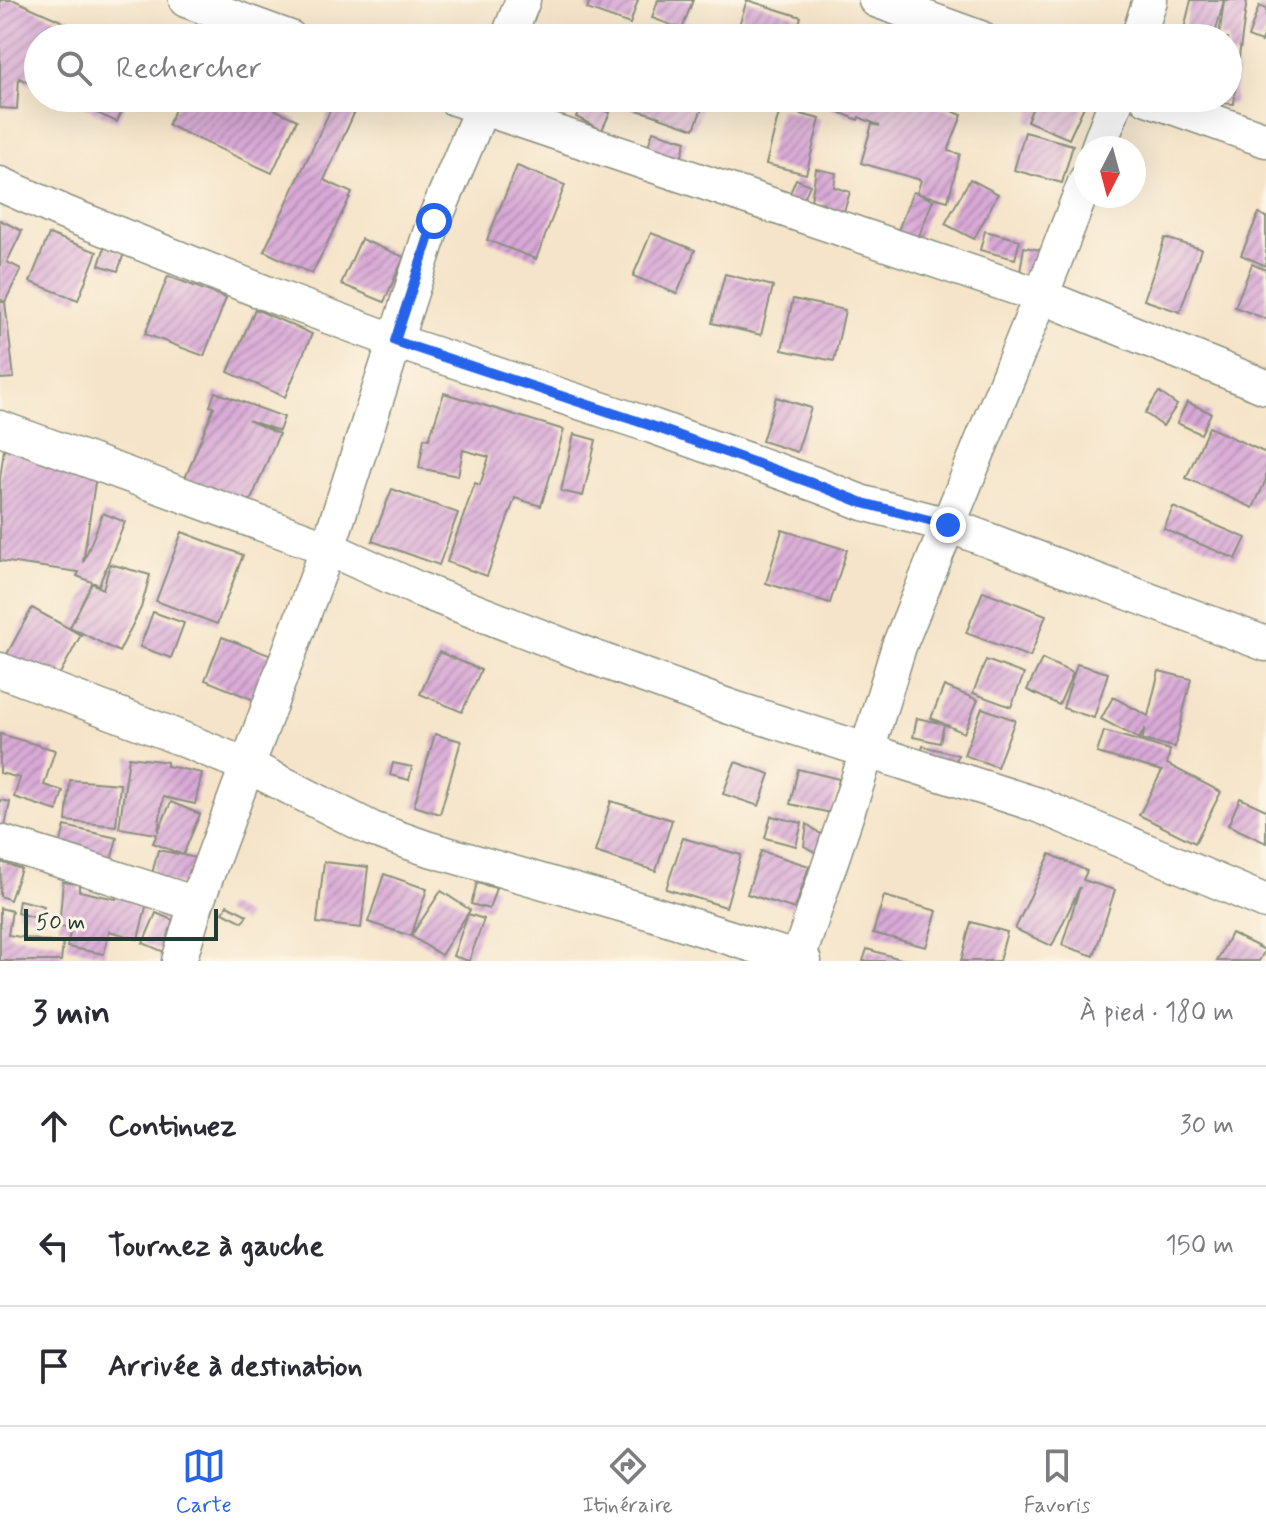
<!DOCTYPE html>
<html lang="fr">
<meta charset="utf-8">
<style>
body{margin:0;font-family:Mynerve,sans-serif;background:#f7f7f7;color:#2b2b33}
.compass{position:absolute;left:1074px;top:136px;width:72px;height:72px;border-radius:50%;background:#fff;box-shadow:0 8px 32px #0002;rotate:186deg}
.scale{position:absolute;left:24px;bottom:20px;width:194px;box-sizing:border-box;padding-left:8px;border:4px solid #1f3d34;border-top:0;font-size:22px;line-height:28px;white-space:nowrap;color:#1f3d34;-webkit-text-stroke:6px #fcf5e5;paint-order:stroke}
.stop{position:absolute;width:24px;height:24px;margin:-18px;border:6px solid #2563eb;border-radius:50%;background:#fff}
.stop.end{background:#2563eb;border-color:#fff;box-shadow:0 2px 8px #0008}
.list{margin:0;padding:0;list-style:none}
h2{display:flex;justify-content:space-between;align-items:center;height:104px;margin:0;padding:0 32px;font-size:34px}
h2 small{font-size:26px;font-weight:400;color:#7c7c81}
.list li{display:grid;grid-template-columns:52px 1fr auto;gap:24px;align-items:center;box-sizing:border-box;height:120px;padding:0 32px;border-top:2px solid #e1e1e2}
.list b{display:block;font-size:30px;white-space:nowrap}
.list em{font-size:26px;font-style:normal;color:#7c7c81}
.icon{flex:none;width:44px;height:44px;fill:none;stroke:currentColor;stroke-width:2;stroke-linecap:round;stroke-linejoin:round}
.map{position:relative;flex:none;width:1266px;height:961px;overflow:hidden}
.search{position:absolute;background:#fff;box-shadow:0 8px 32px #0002;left:24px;right:24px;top:24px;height:88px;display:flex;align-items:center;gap:20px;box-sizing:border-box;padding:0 28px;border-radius:44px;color:#7c7c81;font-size:30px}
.sheet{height:464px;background:#fff}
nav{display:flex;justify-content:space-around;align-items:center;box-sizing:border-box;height:112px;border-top:2px solid #e1e1e2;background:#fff;font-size:22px;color:#7c7c81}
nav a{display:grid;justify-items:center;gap:4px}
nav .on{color:#2563eb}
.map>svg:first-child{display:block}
.building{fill:url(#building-hatch)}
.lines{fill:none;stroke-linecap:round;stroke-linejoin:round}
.minor-casing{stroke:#8a907e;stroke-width:37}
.minor{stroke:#fff;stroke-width:34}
.route{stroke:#2563eb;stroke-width:10}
</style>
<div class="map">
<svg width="1266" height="961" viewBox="0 0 1266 961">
<defs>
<pattern id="building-hatch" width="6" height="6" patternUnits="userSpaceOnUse" patternTransform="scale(2)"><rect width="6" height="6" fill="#d9a9d7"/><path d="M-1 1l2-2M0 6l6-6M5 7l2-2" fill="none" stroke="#af8baf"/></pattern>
</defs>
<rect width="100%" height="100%" fill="#fcf5e5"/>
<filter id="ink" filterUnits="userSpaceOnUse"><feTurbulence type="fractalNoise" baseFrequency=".0125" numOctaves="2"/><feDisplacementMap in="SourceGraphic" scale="16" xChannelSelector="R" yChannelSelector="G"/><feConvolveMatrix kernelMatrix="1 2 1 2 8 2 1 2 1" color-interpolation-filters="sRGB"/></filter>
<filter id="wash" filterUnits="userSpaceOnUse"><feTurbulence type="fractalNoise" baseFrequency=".006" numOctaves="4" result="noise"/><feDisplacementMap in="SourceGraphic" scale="32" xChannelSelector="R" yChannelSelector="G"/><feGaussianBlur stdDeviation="1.8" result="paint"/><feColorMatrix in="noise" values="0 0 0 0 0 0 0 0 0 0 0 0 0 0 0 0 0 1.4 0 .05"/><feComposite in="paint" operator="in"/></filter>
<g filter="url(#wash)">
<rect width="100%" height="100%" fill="#f5e4c9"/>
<g id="blocks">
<g class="building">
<path d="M0,0H14L99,38H38V87L19,78L17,109L0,108Z"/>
<path d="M590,0H638L630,24L587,9Z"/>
<path d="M658,0H693L682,29L652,18Z"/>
<path d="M747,0L801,17L795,38H735Z"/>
<path d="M1191,0H1224L1214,38L1182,37Z"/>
<path d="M1224,0H1247L1239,57L1228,55V38H1219Z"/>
<path d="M1259,6L1266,9V29L1261,42L1248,37Z"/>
<path d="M1228,64L1237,65L1234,104L1189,101L1190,98H1228Z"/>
<path d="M63,98H128L117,122Z"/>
<path d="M180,98H251L297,120L272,173L168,125Z"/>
<path d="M336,98H361L324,180L352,193L312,274L264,251Z"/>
<path d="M625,98H655L652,109L656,98H706L694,129L651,114L622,106Z"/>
<path d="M806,98H920L962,115L948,151L960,154L948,201L917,193L933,200L917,241L897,233L913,192L917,193L921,180L861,163L872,124L880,126L859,117L858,120Z"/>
<path d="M1037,98H1083L1087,100L1069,139L1027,121Z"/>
<path d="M584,100L610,113L602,130L576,117Z"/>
<path d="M780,109L820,119L806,174L766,164Z"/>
<path d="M653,131L686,141L680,162L646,152Z"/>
<path d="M1025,132L1073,145L1062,183L1014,170Z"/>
<path d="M517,166L565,185L536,259L487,240Z"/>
<path d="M816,169L836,173L834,187L850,192L842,218L822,211L824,203L811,201Z"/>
<path d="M796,179L810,185L801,205L787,200Z"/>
<path d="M970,179L998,194L974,239L945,224Z"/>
<path d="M1259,213L1266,217V266L1241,255Z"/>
<path d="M0,220L22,231L7,262L21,269L5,302L0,299Z"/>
<path d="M985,231L1020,240L1015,259L980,250Z"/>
<path d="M651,233L695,250L677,294L633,276Z"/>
<path d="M49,234L97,252L78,300L30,282Z"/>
<path d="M1165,238L1201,249L1180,312L1144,300Z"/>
<path d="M361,239L404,257L384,302L341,284Z"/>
<path d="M105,246L124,253L118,271L99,265Z"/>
<path d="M1024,247L1052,252L1047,277L1020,272Z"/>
<path d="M1252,264L1266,270V319L1235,307Z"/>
<path d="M725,274L773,286L761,335L712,323Z"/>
<path d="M168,276L226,298L204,356L145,334Z"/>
<path d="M793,299L845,310L834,361L782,350Z"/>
<path d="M0,302H5L14,378L0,379Z"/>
<path d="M255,309L312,334L285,397L228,372Z"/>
<path d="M215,392L284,417L279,431L248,420L279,434L248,507L184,481L214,407L210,406Z"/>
<path d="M1159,392L1177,405L1163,426L1145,413Z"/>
<path d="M444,393L564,430L541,506L515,498L487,576L447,562L475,483L480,485L489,457L463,450L458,476L419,468L424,438L429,439Z"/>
<path d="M776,397L811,408L797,452L762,441Z"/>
<path d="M1187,402L1211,413L1201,434L1177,423Z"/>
<path d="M1209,427L1266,453V480L1253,508L1186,478Z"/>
<path d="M574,434L596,440L583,496L561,491Z"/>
<path d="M4,449L98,462L83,563L103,513L125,522L99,585L77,576L79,572L0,561V479Z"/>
<path d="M392,489L458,513L439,565L372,541Z"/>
<path d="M1173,507L1246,538L1236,559L1164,529Z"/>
<path d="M782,530L847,550L830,603L766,583Z"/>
<path d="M182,532L243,555L217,624L156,601Z"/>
<path d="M110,564L150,575L141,608L119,652L70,627L92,583L103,589Z"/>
<path d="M983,591L1046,615L1030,657L966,633Z"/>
<path d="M32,608L81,635L51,690L2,663Z"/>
<path d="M153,612L184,623L171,658L140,647Z"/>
<path d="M222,637L277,658L259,702L205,680Z"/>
<path d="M439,652L481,670L462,712L420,694Z"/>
<path d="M1042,659L1073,673L1059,705L1027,690Z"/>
<path d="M986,660L1024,674L1011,707L973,693Z"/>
<path d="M1077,664L1108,673L1094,718L1063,708Z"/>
<path d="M1159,671L1191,679L1175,747L1142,740L1145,728L1139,739L1101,719L1113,697L1148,716Z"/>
<path d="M944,686L978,700L964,733L944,724L940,743L913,737L917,718L944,724L931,718Z"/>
<path d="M982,708L1015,720L997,767L964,755Z"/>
<path d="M1104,731L1170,750L1167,764L1221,792L1195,843L1139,815L1162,771L1097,753Z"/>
<path d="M0,734L55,750L44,785L63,791L57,811L14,797L20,778L0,773Z"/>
<path d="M435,734L461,741L440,814L414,806Z"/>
<path d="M923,746L958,755L954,770L919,761Z"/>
<path d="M129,757L167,762V766L202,773L195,804L163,797L158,832L171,802L200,814L183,855L208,861L201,889L151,878L158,850L183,855L153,843L157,834L119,828Z"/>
<path d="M735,762L770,774L759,806L723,794Z"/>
<path d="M393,763L412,767L409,780L390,775Z"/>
<path d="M798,769L839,779L831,813L790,804Z"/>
<path d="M70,780L120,784L116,826L66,821Z"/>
<path d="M1240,798L1266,810V843L1228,825Z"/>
<path d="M0,800L10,802L3,836L0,835Z"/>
<path d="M611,801L672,820L656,871L595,852Z"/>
<path d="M771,816L802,823L796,846L765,838Z"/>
<path d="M807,824L826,838L822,856L804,846Z"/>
<path d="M65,826L117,838L110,865L58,853Z"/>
<path d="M683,838L741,855L726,907L666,889Z"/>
<path d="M761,851L809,866L795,909L747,894Z"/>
<path d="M1050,854L1087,871L1083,880L1115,890L1094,956L1062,945L1080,887L1052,946L1015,929Z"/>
<path d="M1,862L21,869L10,900L0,896Z"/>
<path d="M324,862L368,867L361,928L317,923Z"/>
<path d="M384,874L427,889L411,936L441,891L470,910L441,955L411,936L368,922Z"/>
<path d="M63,882L79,884V891L116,899L117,895L147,903L138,939L109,931L104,954L67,947L71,928L59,927Z"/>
<path d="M477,883L496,888L489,909L471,904Z"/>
<path d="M884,896L937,911L926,947L873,933Z"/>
<path d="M19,900L44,906L41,919L17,913Z"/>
<path d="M227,905L247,915L243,922L223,912Z"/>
<path d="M0,908L12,911L8,935L63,944L61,961H0Z"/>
<path d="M156,913L184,925L171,955L143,943Z"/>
<path d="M468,914L484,919L469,961L453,956Z"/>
<path d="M971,922L1007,932L999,961H961Z"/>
<path d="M1231,933L1265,950L1259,961H1217Z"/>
<path d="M867,949L904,960V961H863Z"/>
</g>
</g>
</g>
<g filter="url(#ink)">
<use href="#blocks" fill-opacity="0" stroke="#8a907e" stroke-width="2"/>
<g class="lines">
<g class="minor-casing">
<g id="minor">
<path d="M186,0L290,38"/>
<path d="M876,0L980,38"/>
<path d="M508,38L523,0"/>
<path d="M1138,38L1150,0"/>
<path d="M454,98L1041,296L899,646L858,780L798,959"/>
<path d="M1147,98L1266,140"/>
<path d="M1098,148L1117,98"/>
<path d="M1086,180L1041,296L1266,387"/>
<path d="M0,184L65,213L271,295L395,341L652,426L820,486L863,503L948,525L1266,644"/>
<path d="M0,428L328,548L418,589L598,659L730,707L1038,805L1266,902"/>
<path d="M0,670L165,732L248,766L372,829L426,848L655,914L804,961"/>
<path d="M0,842L66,862L196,904"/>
<path d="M179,961L196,904L328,548L434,221L486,98"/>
</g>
</g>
<use href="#minor" class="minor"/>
</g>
</g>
<g class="lines" filter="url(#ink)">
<path class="route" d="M434,221L395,341L652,426L820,486L863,503L948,525"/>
</g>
</svg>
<svg class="compass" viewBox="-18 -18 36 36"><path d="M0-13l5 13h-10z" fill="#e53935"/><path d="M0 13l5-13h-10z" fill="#7c7c81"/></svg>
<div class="scale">50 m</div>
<div class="stop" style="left:434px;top:221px"></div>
<div class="stop end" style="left:948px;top:525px"></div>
<div class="search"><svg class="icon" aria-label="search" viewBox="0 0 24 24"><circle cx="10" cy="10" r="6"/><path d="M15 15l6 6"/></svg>Rechercher</div>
</div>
<section class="sheet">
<h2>3 min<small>À pied · 180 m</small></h2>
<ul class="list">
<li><svg class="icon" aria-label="ahead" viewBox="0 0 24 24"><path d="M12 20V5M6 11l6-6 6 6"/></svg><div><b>Continuez</b></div><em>30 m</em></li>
<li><svg class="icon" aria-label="left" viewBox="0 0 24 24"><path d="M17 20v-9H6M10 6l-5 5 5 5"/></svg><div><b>Tournez à gauche</b></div><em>150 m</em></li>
<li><svg class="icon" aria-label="arrive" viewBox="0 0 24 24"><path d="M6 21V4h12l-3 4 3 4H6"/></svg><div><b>Arrivée à destination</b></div></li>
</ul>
</section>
<nav>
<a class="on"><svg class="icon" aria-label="map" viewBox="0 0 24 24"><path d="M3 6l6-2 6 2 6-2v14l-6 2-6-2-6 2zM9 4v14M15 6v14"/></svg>Carte</a>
<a><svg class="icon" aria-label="directions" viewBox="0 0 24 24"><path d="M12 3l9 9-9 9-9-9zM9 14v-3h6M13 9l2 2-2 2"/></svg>Itinéraire</a>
<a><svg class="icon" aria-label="saved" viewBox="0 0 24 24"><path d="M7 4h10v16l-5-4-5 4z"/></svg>Favoris</a>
</nav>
